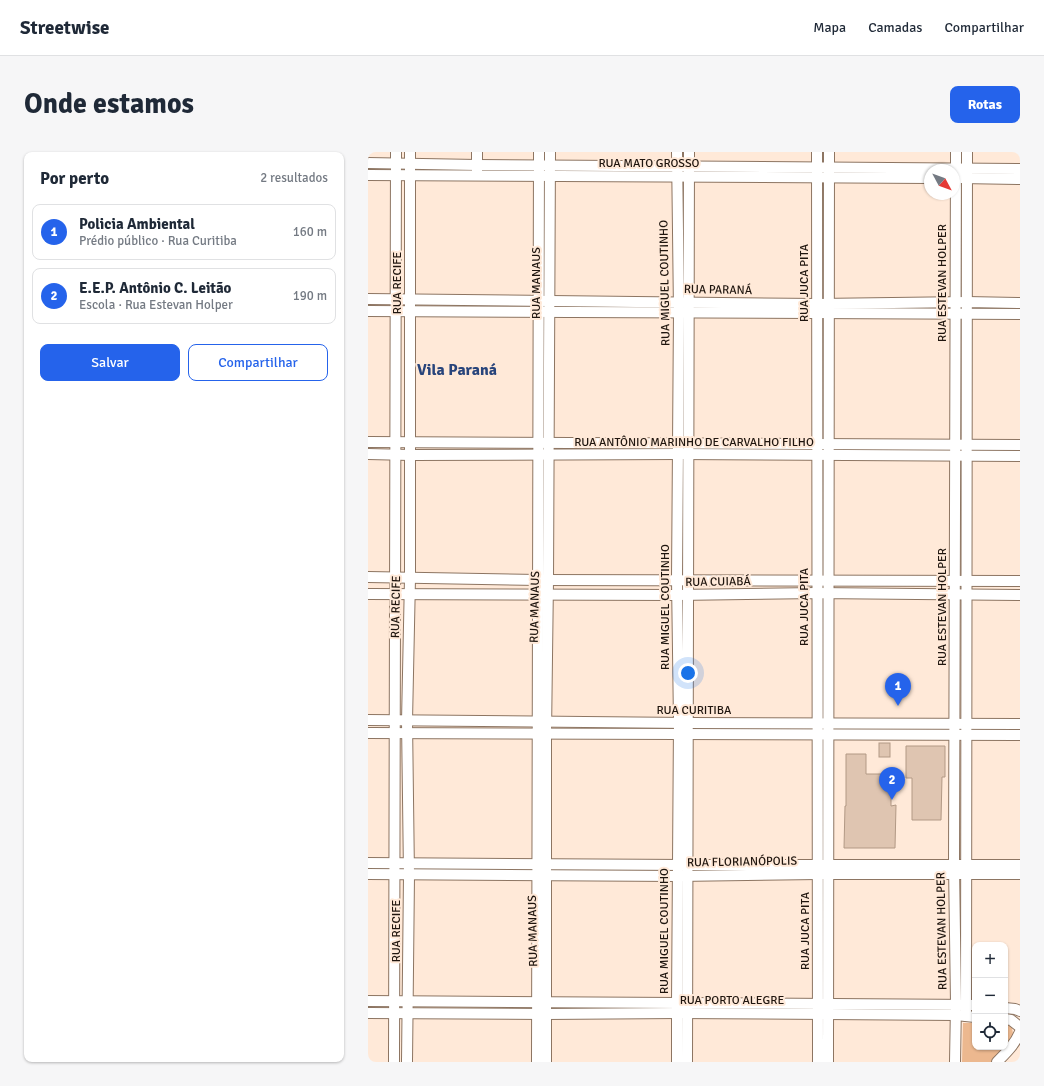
<!DOCTYPE html>
<html lang="pt">
<meta charset="utf-8">
<style>
body{margin:0;font-family:Signika,sans-serif;background:#f6f6f7;color:#1f2937}
.controls{position:absolute;right:12px;bottom:12px;display:grid;overflow:hidden;border-radius:8px;box-shadow:0 1px 3px #0004}
.controls button{width:36px;height:36px;display:grid;place-items:center;padding:0;border:0;border-bottom:1px solid #e0e1e3;background:#fff;color:#1f2937;font:20px sans-serif}
.compass{position:absolute;left:556px;top:12px;width:36px;height:36px;border-radius:50%;background:#fff;box-shadow:0 1px 3px #0004;rotate:131deg}
.you{position:absolute;left:320px;top:521px;width:14px;height:14px;margin:-10px;border:3px solid #fff;border-radius:50%;background:#1a73e8;box-shadow:0 0 0 6px #1a73e833}
.badge{display:grid;place-items:center;width:26px;height:26px;border-radius:50%;background:#2563eb;color:#fff;font-size:13px;font-weight:700}
.pin{position:absolute;translate:-50% -33px;filter:drop-shadow(0 1px 2px #0008)}
.pin::after{content:'';position:absolute;top:21px;width:14px;height:12px;background:inherit;clip-path:polygon(0 0,100% 0,50% 100%)}
.list{margin:0;padding:0;list-style:none}
h2{display:flex;justify-content:space-between;align-items:center;height:52px;margin:0;padding:0 16px;font-size:17px}
h2 small{font-size:13px;font-weight:400;color:#747a83}
.list li{display:grid;grid-template-columns:26px 1fr auto;gap:12px;align-items:center;box-sizing:border-box;height:56px;margin:0 8px 8px;padding:0 8px;border:1px solid #e0e1e3;border-radius:8px}
.list b{display:block;font-size:15px;white-space:nowrap}
.list p{margin:0;font-size:13px;white-space:nowrap;color:#747a83}
.list em{font-size:13px;font-style:normal;color:#747a83}
.actions{display:flex;gap:8px;padding:12px 16px}
.actions a{flex:1;padding:9px 0;border:1px solid #2563eb;border-radius:8px;text-align:center;font-size:14px;color:#2563eb}
.actions .main{background:#2563eb;color:#fff}
.icon{flex:none;width:22px;height:22px;fill:none;stroke:currentColor;stroke-width:2;stroke-linecap:round;stroke-linejoin:round}
.map{position:relative;flex:none;width:652px;height:910px;overflow:hidden;border-radius:8px}
header{display:flex;align-items:center;gap:24px;box-sizing:border-box;height:56px;padding:0 20px;background:#fff;border-bottom:1px solid #e0e1e3}
header strong{font-size:19px}
nav{display:flex;gap:22px;margin-inline-start:auto;font-size:14px}
.intro{display:flex;align-items:center;justify-content:space-between;box-sizing:border-box;height:96px;padding:0 24px}
h1{margin:0;font-size:28px}
.button{padding:10px 18px;border-radius:8px;background:#2563eb;color:#fff;font-size:14px;font-weight:700}
main{display:flex;gap:24px;padding:0 24px}
aside{flex:1;background:#fff;border-radius:8px;box-shadow:0 1px 3px #0004}
.map>svg:first-child{display:block}
.green{fill:#ecb88f}
.building{fill:#dfc5b1;stroke:#b29985}
.lines{fill:none;stroke-linecap:round;stroke-linejoin:round}
.minor-casing{stroke:#8d7562;stroke-width:12}
.minor{stroke:#fff;stroke-width:10}
.labels{text-anchor:middle;dominant-baseline:central;stroke-width:4;stroke-linejoin:round;paint-order:stroke}
.street-label{font-size:12px;fill:#1f150e;stroke:#ffe9d8}
.district-label{font-size:16px;font-weight:bold;fill:#28447b;stroke:#ffe9d8}
</style>
<header>
<strong>Streetwise</strong>
<nav><a>Mapa</a><a>Camadas</a><a>Compartilhar</a></nav>
</header>
<div class="intro"><h1>Onde estamos</h1><a class="button">Rotas</a></div>
<main>
<aside>
<h2>Por perto<small>2 resultados</small></h2>
<ul class="list">
<li><span class="badge">1</span><div><b>Policia Ambiental</b><p>Prédio público · Rua Curitiba</p></div><em>160 m</em></li>
<li><span class="badge">2</span><div><b>E.E.P. Antônio C. Leitão</b><p>Escola · Rua Estevan Holper</p></div><em>190 m</em></li>
</ul>
<div class="actions"><a class="main">Salvar</a><a>Compartilhar</a></div>
</aside>
<div class="map">
<svg width="652" height="910" viewBox="0 0 652 910">
<rect width="100%" height="100%" fill="#ffe9d8"/>
<path class="green" d="M637,870H643L646,888L624,910H594L595,871H607V895H637Z"/>
<g class="building">
<rect x="511" y="591" width="11" height="14"/>
<path d="M538,594H577V625H574L573,668H544V626H538Z"/>
<path d="M478,602H498V622H523V654L528,653L527,696H476L477,654H478Z"/>
</g>
<g class="lines">
<g class="minor-casing">
<g id="minor">
<path d="M109,0V19"/>
<path d="M309,0L311,160L309,428L311,571L309,852V910"/>
<path d="M449,0L450,910"/>
<path d="M0,11L109,13L652,17"/>
<path d="M0,23L562,26"/>
<path d="M592,26L652,27"/>
<path d="M0,147L450,152L599,150L652,151"/>
<path d="M0,159L652,162"/>
<path d="M0,290L652,293"/>
<path d="M0,302L42,303L310,302L652,304"/>
<path d="M0,425L170,428L652,429"/>
<path d="M0,442L309,443L449,441L652,443"/>
<path d="M0,568L320,571L652,572"/>
<path d="M0,581L652,583"/>
<path d="M0,711L319,713H652"/>
<path d="M0,722L310,724L450,722H652"/>
<path d="M0,849L607,853"/>
<path d="M637,856L647,857L652,859"/>
<path d="M0,861L178,862L310,861L588,863L607,865"/>
<path d="M598,864L599,0"/>
<path d="M637,867L643,868L652,875"/>
<path d="M26,910L28,0"/>
<path d="M39,910L41,723L39,569L42,426V0"/>
<path d="M169,910L171,0"/>
<path d="M178,910V582L180,428L182,0"/>
<path d="M319,910L321,0"/>
<path d="M460,910L461,0"/>
<path d="M587,910L588,852L586,713L588,0"/>
<path d="M629,910C639,900 647,892 652,880"/>
</g>
</g>
<use href="#minor" class="minor"/>
</g>
<g class="labels">
<g class="street-label">
<text x="281" y="11">RUA MATO GROSSO</text>
<text transform="translate(29 131) rotate(-90)">RUA RECIFE</text>
<text transform="translate(168 131) rotate(-90)">RUA MANAUS</text>
<text transform="translate(297 131) rotate(-91)">RUA MIGUEL COUTINHO</text>
<text transform="translate(436 131) rotate(-90)">RUA JUCA PITA</text>
<text transform="translate(574 131) rotate(-90)">RUA ESTEVAN HOLPER</text>
<text transform="translate(350 138) rotate(1)">RUA PARANÁ</text>
<text x="326" y="290">RUA ANTÔNIO MARINHO DE CARVALHO FILHO</text>
<text transform="translate(350 430) rotate(-1)">RUA CUIABÁ</text>
<text transform="translate(28 455) rotate(-89)">RUA RECIFE</text>
<text transform="translate(167 455) rotate(-89)">RUA MANAUS</text>
<text transform="translate(297 455) rotate(-90)">RUA MIGUEL COUTINHO</text>
<text transform="translate(436 455) rotate(-90)">RUA JUCA PITA</text>
<text transform="translate(574 455) rotate(-90)">RUA ESTEVAN HOLPER</text>
<text x="326" y="558">RUA CURITIBA</text>
<text transform="translate(374 710) rotate(-1)">RUA FLORIANÓPOLIS</text>
<text transform="translate(28 779) rotate(-90)">RUA RECIFE</text>
<text transform="translate(165 779) rotate(-91)">RUA MANAUS</text>
<text transform="translate(296 779) rotate(-90)">RUA MIGUEL COUTINHO</text>
<text transform="translate(437 779) rotate(-90)">RUA JUCA PITA</text>
<text transform="translate(574 779) rotate(-91)">RUA ESTEVAN HOLPER</text>
<text x="364" y="848">RUA PORTO ALEGRE</text>
</g>
<g class="district-label">
<text x="89" y="218">Vila Paraná</text>
</g>
</g>
</svg>
<div class="controls">
<button>+</button>
<button>−</button>
<button><svg class="icon" aria-label="locate" viewBox="0 0 24 24"><circle cx="12" cy="12" r="6"/><path d="M12 2v4M12 18v4M2 12h4M18 12h4"/></svg></button>
</div>
<svg class="compass" viewBox="-18 -18 36 36"><path d="M0-13l5 13h-10z" fill="#e53935"/><path d="M0 13l5-13h-10z" fill="#747a83"/></svg>
<div class="you"></div>
<div class="pin badge" style="left:530px;top:554px">1</div>
<div class="pin badge" style="left:524px;top:648px">2</div>
</div>
</main>
